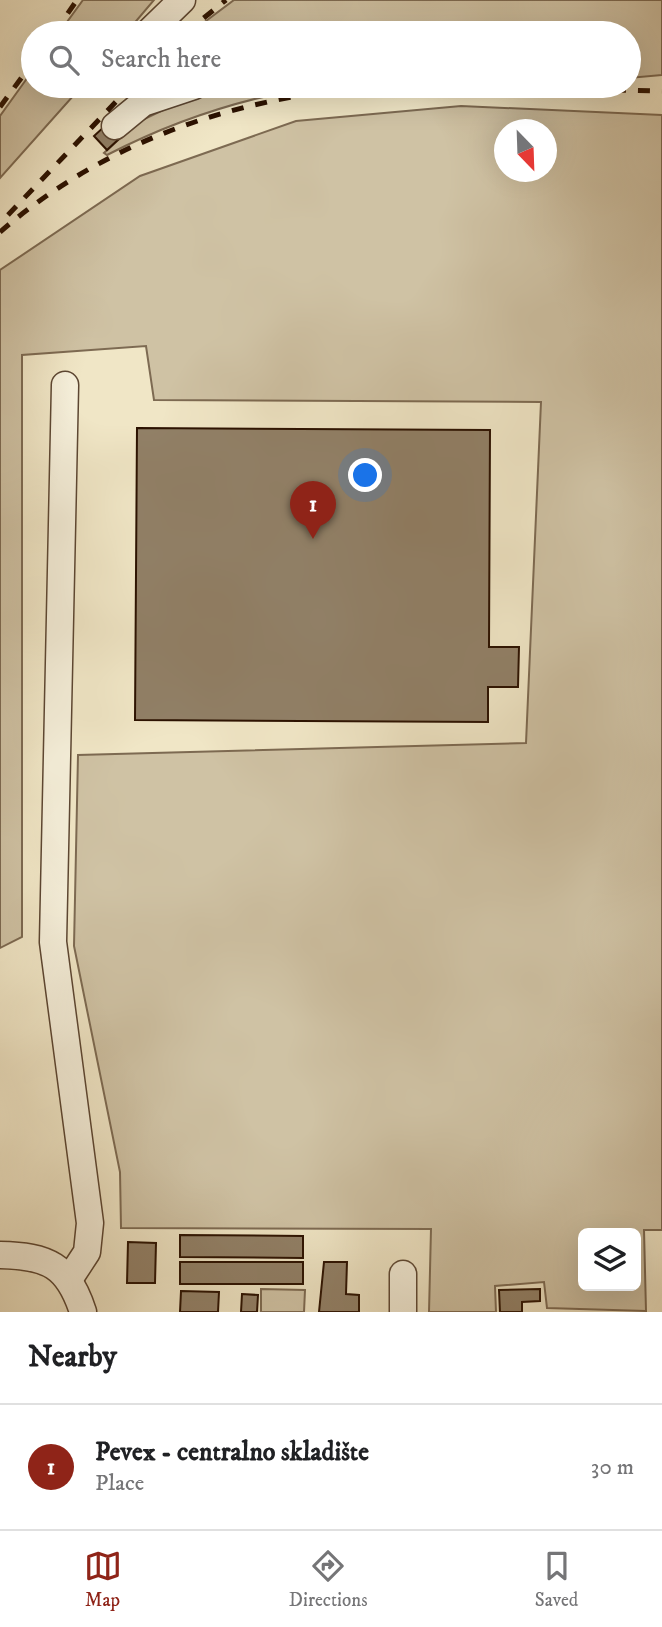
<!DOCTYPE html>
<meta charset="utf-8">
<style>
body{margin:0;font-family:"IM FELL DW Pica",serif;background:#f6f6f6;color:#202124}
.controls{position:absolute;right:21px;bottom:21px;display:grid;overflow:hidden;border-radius:10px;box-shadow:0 7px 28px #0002}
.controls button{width:63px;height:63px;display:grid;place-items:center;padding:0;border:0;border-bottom:2px solid #e0e0e0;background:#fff;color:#202124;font:35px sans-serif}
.compass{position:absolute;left:494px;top:119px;width:63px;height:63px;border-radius:50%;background:#fff;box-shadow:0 7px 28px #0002;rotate:157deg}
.you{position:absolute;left:366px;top:476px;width:24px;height:24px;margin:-18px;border:5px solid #fff;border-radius:50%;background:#1a73e8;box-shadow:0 0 0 10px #1a73e833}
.badge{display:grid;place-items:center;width:46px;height:46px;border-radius:50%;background:#8f2418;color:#fff;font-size:23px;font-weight:700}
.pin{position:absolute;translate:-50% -58px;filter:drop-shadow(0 2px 4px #0008)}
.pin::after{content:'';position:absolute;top:37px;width:24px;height:21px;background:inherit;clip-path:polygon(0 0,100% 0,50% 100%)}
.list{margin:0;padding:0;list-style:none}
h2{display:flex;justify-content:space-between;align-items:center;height:91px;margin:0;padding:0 28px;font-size:30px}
h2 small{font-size:23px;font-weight:400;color:#757577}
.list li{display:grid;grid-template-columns:46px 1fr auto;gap:21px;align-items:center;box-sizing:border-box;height:126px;padding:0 28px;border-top:2px solid #e0e0e0}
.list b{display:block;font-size:26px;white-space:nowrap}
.list p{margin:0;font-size:23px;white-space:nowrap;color:#757577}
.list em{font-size:23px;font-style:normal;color:#757577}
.icon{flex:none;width:38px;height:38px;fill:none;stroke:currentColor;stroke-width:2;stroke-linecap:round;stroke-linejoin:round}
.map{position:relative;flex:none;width:662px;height:1312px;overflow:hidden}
.search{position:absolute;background:#fff;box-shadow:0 7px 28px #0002;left:21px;right:21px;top:21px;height:77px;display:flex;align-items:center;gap:18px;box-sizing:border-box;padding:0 24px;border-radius:38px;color:#757577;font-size:26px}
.sheet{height:217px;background:#fff}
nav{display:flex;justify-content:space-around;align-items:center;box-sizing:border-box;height:98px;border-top:2px solid #e0e0e0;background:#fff;font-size:19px;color:#757577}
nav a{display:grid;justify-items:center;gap:4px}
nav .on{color:#8f2418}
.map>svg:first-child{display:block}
.green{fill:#cfc2a4;stroke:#7d6a52;stroke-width:2;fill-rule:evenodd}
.building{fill:#918067;stroke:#2b1100;stroke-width:2}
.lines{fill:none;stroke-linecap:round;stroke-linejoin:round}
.minor-casing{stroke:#5c4632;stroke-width:29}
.minor{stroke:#f5efda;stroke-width:26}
.rail{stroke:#2b1100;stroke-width:5;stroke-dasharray:12 12;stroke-linecap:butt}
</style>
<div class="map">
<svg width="662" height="1312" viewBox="0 0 662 1312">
<rect width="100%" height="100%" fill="#f0e6c6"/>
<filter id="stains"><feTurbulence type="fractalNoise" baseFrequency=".00286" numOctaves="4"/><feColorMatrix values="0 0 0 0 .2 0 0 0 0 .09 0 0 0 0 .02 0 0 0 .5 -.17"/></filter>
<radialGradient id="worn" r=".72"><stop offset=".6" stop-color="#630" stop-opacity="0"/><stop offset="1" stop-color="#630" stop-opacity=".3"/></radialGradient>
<g class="green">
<path d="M83,0H154L126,33H59Z"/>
<path d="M234,0H662V75L629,78V33H190Z"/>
<path d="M33,70V86H82L0,178V116Z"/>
<path d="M201,86H320C245,97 175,120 107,155L104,153L138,122L176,104Z"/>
<path d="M461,106L662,115V1230H644L646,1311L547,1308L544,1282L495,1286L496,1312H429L431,1229L121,1228L120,1172L74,946L78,755L526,743L541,402L154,400L146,346L22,355V937L0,948V270L140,176L296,121ZM504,130H546V172H504ZM583,1233H636V1286H583Z"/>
<path d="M261,1289L305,1290L304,1312H261Z"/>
</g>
<g class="building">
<path d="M107,124L121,137L107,150L94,136Z"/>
<path d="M137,428L490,430L489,647H519L518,687H488V722L135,720Z"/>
<path d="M180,1235L303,1236V1258L180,1257Z"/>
<path d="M128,1242L156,1243L155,1283H127Z"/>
<rect x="180" y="1262" width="123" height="22"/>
<path d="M324,1262H347L346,1294L359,1295V1312H319Z"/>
<path d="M540,1289V1301L522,1302V1312H500L499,1290Z"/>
<path d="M181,1291L219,1292L218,1312H180Z"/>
<path d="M242,1294L258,1295L257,1312H241Z"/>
</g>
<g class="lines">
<g class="minor-casing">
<g id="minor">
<path d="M148,33L182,0"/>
<path d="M115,126L143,103L194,86"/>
<path d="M65,385L53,942L90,1223L87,1252L70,1278"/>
<path d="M0,1255C48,1256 68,1265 83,1312"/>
<path d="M403,1312V1274"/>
</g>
</g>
<use href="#minor" class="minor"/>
<g class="rail">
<path d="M54,33L77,0"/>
<path d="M185,33L226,0"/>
<path d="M446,86L662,91"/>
<path d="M0,107L33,62"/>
<path d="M8,215L131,86"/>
<path d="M0,232C111,136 251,92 395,86"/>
</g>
</g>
<rect width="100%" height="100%" filter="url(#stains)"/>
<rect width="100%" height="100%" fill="url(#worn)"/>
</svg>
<div class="controls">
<button><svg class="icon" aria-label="layers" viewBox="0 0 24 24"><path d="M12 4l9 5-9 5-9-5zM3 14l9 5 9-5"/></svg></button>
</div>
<svg class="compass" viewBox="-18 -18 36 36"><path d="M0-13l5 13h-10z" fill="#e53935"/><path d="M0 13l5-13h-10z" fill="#757577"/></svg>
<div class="you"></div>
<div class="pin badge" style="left:313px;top:539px">1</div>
<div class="search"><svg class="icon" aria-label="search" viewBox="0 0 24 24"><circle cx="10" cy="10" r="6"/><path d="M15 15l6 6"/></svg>Search here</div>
</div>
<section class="sheet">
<h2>Nearby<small></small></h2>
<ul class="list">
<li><span class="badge">1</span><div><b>Pevex - centralno skladište</b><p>Place</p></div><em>30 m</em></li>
</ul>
</section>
<nav>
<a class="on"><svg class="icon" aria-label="map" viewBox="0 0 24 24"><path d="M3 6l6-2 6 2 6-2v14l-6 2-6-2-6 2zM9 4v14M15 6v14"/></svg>Map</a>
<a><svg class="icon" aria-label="directions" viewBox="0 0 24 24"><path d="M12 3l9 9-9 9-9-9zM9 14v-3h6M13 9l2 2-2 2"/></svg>Directions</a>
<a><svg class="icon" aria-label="saved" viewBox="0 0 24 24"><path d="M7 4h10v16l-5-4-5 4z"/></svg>Saved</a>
</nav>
